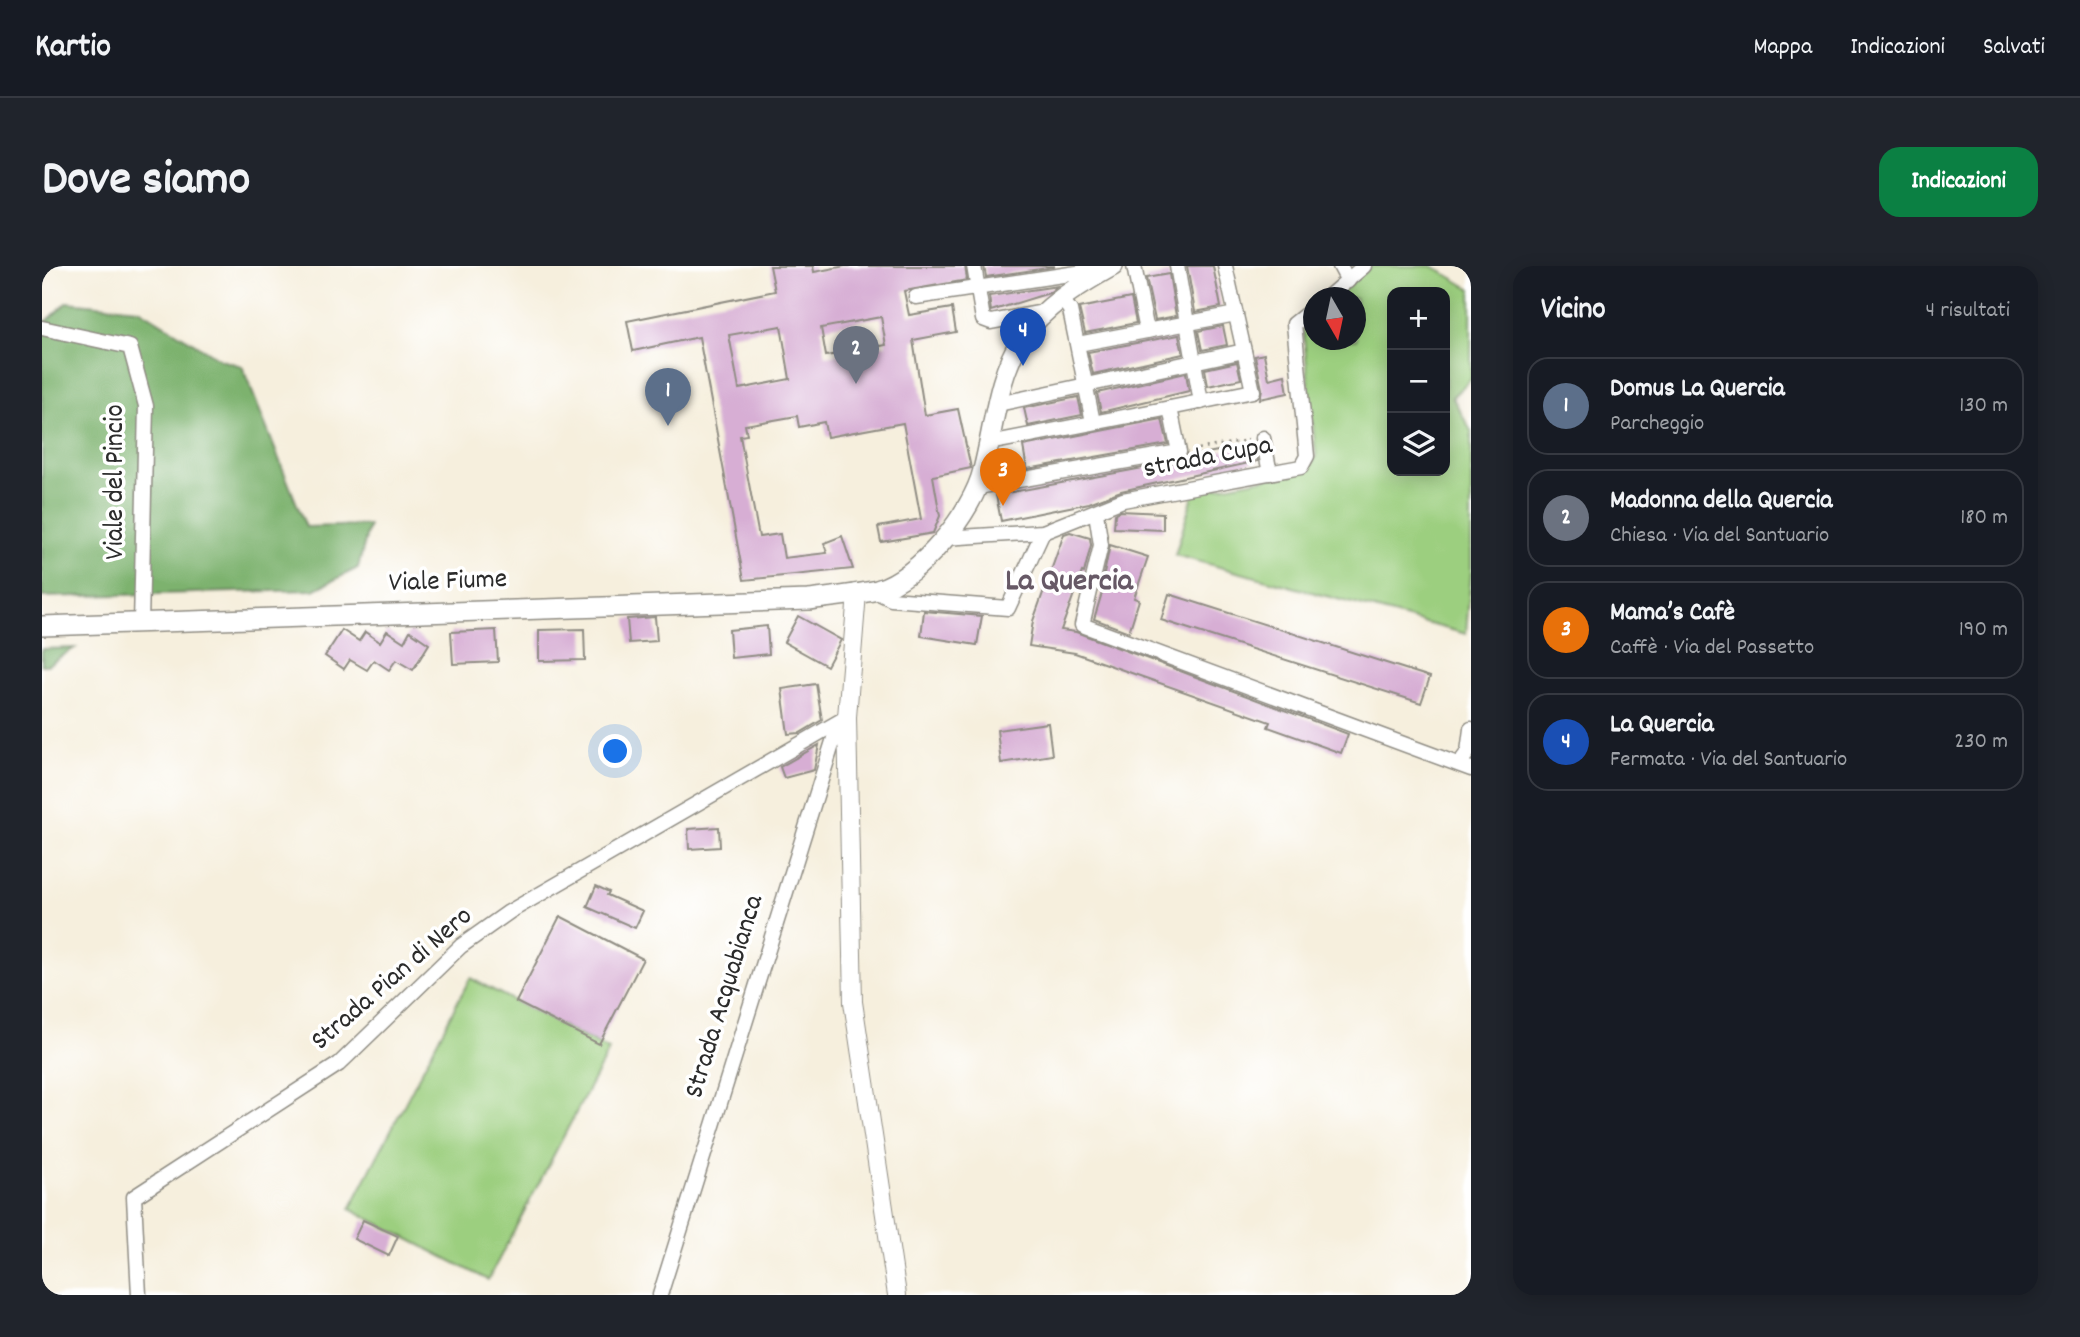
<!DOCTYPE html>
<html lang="it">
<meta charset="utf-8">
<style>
body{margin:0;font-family:Dekko,sans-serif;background:#20242c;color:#f1f3f6}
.controls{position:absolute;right:21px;top:21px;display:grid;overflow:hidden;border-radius:14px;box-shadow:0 4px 18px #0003}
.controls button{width:63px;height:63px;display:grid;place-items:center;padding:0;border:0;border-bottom:2px solid #363941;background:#171b24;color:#f1f3f6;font:35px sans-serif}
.compass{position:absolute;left:1261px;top:21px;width:63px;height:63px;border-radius:50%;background:#171b24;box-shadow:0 4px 18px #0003;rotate:171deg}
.you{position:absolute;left:574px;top:486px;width:24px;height:24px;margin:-18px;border:5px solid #fff;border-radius:50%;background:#1a73e8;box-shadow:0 0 0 10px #1a73e833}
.badge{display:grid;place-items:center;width:46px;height:46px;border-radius:50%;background:#0b8043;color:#fff;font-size:23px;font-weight:700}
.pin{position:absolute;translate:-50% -58px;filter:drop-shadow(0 2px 4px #0008)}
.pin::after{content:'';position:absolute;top:37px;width:24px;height:21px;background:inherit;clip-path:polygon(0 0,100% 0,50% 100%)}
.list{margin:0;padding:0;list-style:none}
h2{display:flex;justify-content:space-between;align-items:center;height:91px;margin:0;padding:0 28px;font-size:30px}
h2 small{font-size:23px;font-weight:400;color:#9ea1a6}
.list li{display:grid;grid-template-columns:46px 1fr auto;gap:21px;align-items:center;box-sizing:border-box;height:98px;margin:0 14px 14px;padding:0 14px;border:2px solid #363941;border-radius:21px}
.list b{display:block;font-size:26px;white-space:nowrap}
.list p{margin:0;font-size:23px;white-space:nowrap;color:#9ea1a6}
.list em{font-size:23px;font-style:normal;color:#9ea1a6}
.icon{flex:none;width:38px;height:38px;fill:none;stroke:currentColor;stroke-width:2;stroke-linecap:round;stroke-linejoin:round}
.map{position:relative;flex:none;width:1429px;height:1029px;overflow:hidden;border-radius:21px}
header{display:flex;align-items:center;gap:42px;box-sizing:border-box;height:98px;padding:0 35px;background:#171b24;border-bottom:2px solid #363941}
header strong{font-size:33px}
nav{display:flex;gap:38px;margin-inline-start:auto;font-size:24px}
.intro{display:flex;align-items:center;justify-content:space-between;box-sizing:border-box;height:168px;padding:0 42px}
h1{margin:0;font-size:49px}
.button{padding:18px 32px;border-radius:21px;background:#0b8043;color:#fff;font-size:24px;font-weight:700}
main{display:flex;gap:42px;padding:0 42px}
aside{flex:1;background:#171b24;border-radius:21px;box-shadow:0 4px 18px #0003}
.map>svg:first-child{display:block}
.green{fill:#9ccf7f;stroke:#647d55;stroke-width:2;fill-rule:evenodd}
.forest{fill:#7db26e;stroke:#546e4c;stroke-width:2}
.building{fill:#d7aed4;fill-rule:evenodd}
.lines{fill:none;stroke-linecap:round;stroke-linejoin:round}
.minor-casing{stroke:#908d84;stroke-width:17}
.tertiary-casing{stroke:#908d84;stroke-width:20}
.secondary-casing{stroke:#908d84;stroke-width:22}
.path{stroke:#908d84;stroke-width:2.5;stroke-dasharray:2 5;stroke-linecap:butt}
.minor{stroke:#fff;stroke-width:14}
.tertiary{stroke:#fff;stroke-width:18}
.secondary{stroke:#fff;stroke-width:19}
.labels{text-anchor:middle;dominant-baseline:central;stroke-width:7;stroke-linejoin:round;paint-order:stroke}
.street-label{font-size:28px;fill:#2b2b2b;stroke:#fff}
.quarter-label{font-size:32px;font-weight:bold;fill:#675966;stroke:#fff}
</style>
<header>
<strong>Kartio</strong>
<nav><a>Mappa</a><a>Indicazioni</a><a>Salvati</a></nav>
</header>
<div class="intro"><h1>Dove siamo</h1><a class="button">Indicazioni</a></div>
<main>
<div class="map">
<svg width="1429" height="1029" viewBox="0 0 1429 1029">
<rect width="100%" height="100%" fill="#fff"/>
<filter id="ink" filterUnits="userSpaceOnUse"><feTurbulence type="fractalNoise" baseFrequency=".0143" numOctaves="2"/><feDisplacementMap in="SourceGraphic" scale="14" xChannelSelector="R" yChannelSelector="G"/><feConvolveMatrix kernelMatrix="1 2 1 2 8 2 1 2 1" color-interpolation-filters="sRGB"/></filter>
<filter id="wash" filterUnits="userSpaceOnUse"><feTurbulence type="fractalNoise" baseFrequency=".00686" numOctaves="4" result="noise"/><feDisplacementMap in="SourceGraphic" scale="28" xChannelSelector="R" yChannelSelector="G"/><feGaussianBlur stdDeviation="1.57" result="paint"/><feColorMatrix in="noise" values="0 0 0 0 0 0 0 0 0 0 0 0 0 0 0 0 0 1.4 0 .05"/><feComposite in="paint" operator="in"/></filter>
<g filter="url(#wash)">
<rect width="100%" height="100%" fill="#f6efdd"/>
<g class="green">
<path d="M1329,0H1390L1429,23V113L1410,131L1429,165V305L1424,368L1133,289L1152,226L1266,204L1274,190L1261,62L1271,52L1272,74H1314V32L1294,31ZM1350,26H1403V205H1350Z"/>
<path d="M428,712L567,784L446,1014L308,943Z"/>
</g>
<g class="forest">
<path d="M25,36L97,43L179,94L200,100L264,261L327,259L316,302L272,324L0,331V60Z"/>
<path d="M33,382L5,399H0V383Z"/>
</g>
<g id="blocks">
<g class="building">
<path d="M728,0H771L772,6L803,0H923L925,14L862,25L867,49L910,42L914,66L871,74L883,149L916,143L929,202L891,210L898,250L891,267L839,276L836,261L879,253L861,157L785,171L782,156L757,161L755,150L703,159L705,169L698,170L717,271L738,268L742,292L785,287L782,277L800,270L811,303L702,314L657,71L591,85L585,55L733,25ZM839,51L844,79L784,90L779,62ZM739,60L748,113L697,123L687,69Z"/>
<path d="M942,0H1012V1L944,11Z"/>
<path d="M1145,0H1171L1179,41L1153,46Z"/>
<path d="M1127,8L1134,50L1113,54L1104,12Z"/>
<path d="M1016,20L1007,27L949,45L947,30Z"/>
<path d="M1089,32L1094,57L1043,67L1037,42Z"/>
<path d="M1181,60L1185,79L1160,84L1156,65Z"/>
<path d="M1137,69L1141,88L1051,108L1046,86Z"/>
<path d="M1222,88L1227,113L1243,109L1246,127L1218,133L1220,123L1213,90Z"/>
<path d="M1195,96L1199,113L1166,120L1163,103Z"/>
<path d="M1144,107L1147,125L1059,146L1055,127Z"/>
<path d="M1036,131L1040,149L986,160L982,142Z"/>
<path d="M1120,153L1126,178L985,203L981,180Z"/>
<path d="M1212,178L1216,195L1079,225L1047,237L959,255L954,229L1139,195L1145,191Z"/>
<path d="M1078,245L1121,247V264L1072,262L1073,248Z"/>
<path d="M1028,266L1048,272L1049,279L1042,307L1040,306L1019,364L1034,366L1306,468L1299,487L1226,461L1228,456L1033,387L987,380L991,355L1022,268Z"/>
<path d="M1068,279L1106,291L1092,332L1097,334L1087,366L1052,353L1064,314L1061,313Z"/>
<path d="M1127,328L1388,411L1379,437L1119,354Z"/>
<path d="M882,345L940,350L935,379L879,370Z"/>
<path d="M756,350L799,374L785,400L742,376Z"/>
<path d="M613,351L615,375L587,377L585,353Z"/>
<path d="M725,360L727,388L689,392L687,364Z"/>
<path d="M542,363L543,394L497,395V364Z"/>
<path d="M300,364L317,375L323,366L338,376L345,365L362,376L368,365L387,378L371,404L354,394L347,404L332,394L325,404L308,394L302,403L283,390Z"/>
<path d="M454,364L456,396L411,398L409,366Z"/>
<path d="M774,418L780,454L758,467L746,468L740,423Z"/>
<path d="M1006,457L1010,489L959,497L955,464Z"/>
<path d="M777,479L772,504L742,512L738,501Z"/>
<path d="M677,561L678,581L647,583L646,563Z"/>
<path d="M554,620L567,626L565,629L601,645L593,662L545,641Z"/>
<path d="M518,650L601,693L557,778L474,736Z"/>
<path d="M321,954L356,970L347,990L312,973Z"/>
</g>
</g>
</g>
<g filter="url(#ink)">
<use href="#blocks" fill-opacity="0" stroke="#908d84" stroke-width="2"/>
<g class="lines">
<g class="minor-casing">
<g id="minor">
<path d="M932,0L941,53L949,56L1001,46"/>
<path d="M1092,0L1105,65"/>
<path d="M1135,0L1159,136"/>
<path d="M1298,0L1306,15"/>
<path d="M874,31L1061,3"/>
<path d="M1285,32L1322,0"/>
<path d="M1020,33L1028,44L1051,156"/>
<path d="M0,62L88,81L104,140L99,358"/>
<path d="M1036,78L1194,48"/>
<path d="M956,138L1202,85"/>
<path d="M1221,172L1228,207"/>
<path d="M947,177L1128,142"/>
<path d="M936,221L1137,186L1128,142L1211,125L1183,0"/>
<path d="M1054,247L1059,279L1040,359L1429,503"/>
<path d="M902,272L1001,266L1081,234L1259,201L1265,190L1252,58L1272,42"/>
<path d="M831,324L849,333L966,342L1001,266"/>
<path d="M1417,498L1426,486L1429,463"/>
<path d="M97,1029L92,931L297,798L419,680L467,646L805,451"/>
<path d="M618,1029L793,469L802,455"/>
</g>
</g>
<g class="tertiary-casing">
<path id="tertiary" d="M815,327L805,451L811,736L855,1029"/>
</g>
<g class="secondary-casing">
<path id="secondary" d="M0,360L767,334C789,331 813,329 835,324C878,312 931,246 941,204C952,162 955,110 980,72C1002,40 1037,19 1071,0"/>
</g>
<path class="path" d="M1150,184L1206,174"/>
<use href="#minor" class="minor"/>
<use href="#tertiary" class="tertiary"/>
<use href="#secondary" class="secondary"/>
</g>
</g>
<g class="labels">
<g class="street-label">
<text transform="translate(1166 193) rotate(-11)">strada Cupa</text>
<text transform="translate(75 216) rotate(-90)">Viale del Pincio</text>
<text transform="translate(406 317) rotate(-2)">Viale Fiume</text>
<text transform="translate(351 714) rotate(-41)">Strada Pian di Nero</text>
<text transform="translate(684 731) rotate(-73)">Strada Acquabianca</text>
</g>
<g class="quarter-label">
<text x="1027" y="317">La Quercia</text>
</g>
</g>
</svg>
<div class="controls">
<button>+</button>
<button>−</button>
<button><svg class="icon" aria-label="layers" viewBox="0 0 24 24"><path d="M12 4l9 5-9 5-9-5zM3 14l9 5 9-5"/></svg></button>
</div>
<svg class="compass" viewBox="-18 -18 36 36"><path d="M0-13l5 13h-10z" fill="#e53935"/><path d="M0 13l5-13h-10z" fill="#9ea1a6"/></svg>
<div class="you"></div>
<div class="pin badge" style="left:626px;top:160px;background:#5c6f8a">1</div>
<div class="pin badge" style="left:814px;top:118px;background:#6b7280">2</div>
<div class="pin badge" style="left:961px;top:240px;background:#e8710a">3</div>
<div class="pin badge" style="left:981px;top:100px;background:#1a4fb4">4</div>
</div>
<aside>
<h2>Vicino<small>4 risultati</small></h2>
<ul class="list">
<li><span class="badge" style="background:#5c6f8a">1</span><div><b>Domus La Quercia</b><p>Parcheggio</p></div><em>130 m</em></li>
<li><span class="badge" style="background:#6b7280">2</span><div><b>Madonna della Quercia</b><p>Chiesa · Via del Santuario</p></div><em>180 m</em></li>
<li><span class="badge" style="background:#e8710a">3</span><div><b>Mama’s Cafè</b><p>Caffè · Via del Passetto</p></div><em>190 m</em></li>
<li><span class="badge" style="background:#1a4fb4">4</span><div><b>La Quercia</b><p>Fermata · Via del Santuario</p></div><em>230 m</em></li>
</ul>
</aside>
</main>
